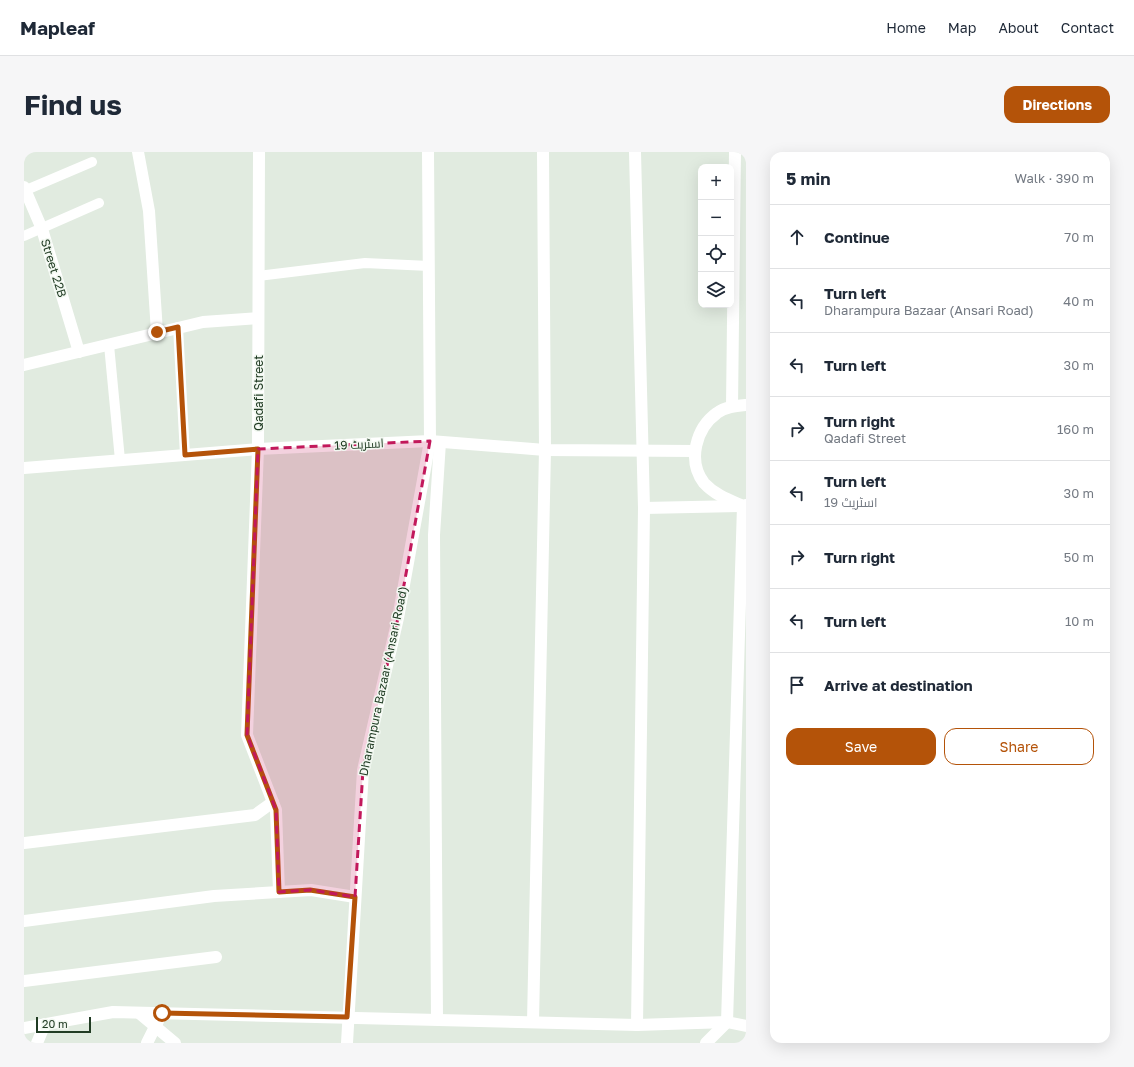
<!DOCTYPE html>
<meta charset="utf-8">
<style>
body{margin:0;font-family:"Golos Text",Cairo,sans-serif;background:#f6f6f7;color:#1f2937}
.controls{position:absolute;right:12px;top:12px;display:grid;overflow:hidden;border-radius:8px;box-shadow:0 4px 16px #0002}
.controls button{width:36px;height:36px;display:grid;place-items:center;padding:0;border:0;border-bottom:1px solid #e0e1e3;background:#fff;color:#1f2937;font:20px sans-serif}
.scale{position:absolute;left:12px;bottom:10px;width:55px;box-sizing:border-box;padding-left:4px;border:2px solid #213c24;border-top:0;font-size:11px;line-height:14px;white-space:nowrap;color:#213c24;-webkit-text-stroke:3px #f2f8f1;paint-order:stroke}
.stop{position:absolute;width:12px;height:12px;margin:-9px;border:3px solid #b45309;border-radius:50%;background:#fff}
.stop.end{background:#b45309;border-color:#fff;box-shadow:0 1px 4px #0008}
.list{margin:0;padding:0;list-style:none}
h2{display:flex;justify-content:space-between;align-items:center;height:52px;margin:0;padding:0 16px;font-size:17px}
h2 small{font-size:13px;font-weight:400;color:#747a83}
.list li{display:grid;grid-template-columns:26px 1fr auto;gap:12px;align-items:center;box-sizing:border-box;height:64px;padding:0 16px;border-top:1px solid #e0e1e3}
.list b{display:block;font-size:15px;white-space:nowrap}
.list p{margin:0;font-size:13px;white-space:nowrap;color:#747a83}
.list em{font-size:13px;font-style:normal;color:#747a83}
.actions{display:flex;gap:8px;padding:12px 16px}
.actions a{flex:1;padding:9px 0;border:1px solid #b45309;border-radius:12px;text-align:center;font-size:14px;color:#b45309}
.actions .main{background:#b45309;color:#fff}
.icon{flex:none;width:22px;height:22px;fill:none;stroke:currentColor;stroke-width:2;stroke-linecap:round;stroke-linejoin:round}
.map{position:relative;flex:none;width:722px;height:891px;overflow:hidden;border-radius:12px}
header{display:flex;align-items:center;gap:24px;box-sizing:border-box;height:56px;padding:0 20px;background:#fff;border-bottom:1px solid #e0e1e3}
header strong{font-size:19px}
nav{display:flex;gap:22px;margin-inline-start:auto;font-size:14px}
.intro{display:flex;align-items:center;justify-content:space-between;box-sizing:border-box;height:96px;padding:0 24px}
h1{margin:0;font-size:28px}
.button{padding:10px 18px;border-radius:12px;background:#b45309;color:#fff;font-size:14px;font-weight:700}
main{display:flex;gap:24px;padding:0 24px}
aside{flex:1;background:#fff;border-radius:12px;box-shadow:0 4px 16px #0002}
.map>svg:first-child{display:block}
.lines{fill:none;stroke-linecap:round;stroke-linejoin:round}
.service{stroke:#fff;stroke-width:10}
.minor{stroke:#fff;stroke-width:12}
.route{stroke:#b45309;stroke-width:5}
.marked{fill:#c2185b;fill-opacity:0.2;stroke:#c2185b;stroke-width:3;stroke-dasharray:8 5;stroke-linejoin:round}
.labels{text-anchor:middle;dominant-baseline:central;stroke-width:3;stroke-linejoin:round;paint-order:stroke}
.street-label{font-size:12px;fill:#213c24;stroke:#f2f8f1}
</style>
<header>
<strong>Mapleaf</strong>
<nav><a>Home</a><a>Map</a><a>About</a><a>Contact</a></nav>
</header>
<div class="intro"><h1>Find us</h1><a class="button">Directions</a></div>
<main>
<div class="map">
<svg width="722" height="891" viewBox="0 0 722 891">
<rect width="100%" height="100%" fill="#e1ebe0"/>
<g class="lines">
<g class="service">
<path d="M0,39L68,10"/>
<path d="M0,84L75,51"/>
<path d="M234,124L341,111L405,114"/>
<path d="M154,175L161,303"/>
<path d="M85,193L96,308"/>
</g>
<g class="minor">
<path d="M114,0L125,59L133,180"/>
<path d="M235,0L234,297L223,583L252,658L255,740"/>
<path d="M611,0L620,356L613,873"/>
<path d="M0,35L18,77L55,200"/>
<path d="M0,213L179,170L234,166"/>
<path d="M722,253C712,254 701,255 693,261C672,276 663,309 680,331C691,343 705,348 719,354L722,353"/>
<path d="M708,254L711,0"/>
<path d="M0,316L234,297L406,289L521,298L671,299"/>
<path d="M620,356L715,354"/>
<path d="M0,691L231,663L249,650"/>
<path d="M0,769L190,744L287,738L331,745"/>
<path d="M0,829L192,805"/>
<path d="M115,861L151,891"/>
<path d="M413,867L410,383L416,290"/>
<path d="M509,870L521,298L519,0"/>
<path d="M0,876L89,860L613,873L703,870L722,874"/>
<path d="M13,891L21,872"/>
<path d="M123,891L134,869"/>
<path d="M323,891L339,618L374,466L406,289L404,0"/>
<path d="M682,891L703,870L719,354"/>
</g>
</g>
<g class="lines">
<path class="route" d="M133,180L154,175L161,303L234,297L223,583L252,658L255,740L286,738L331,745L323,865L138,861"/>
</g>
<path class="marked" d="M406,289L374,466L339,618L331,745L287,738L255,740L252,658L223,583L234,297Z"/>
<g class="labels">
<g class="street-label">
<text transform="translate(30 116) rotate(73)">Street 22B</text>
<text transform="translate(234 241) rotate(-90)">Qadafi Street</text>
<text transform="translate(335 292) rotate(-3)">اسٹریٹ 19</text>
<text transform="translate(359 529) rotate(-78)">Dharampura Bazaar (Ansari Road)</text>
</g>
</g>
</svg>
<div class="controls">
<button>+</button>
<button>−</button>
<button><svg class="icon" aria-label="locate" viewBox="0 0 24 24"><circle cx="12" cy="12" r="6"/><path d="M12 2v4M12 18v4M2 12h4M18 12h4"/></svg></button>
<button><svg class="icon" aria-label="layers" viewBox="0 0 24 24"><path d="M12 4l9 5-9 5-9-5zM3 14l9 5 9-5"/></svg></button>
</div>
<div class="scale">20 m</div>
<div class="stop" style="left:138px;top:861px"></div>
<div class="stop end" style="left:133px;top:180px"></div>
</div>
<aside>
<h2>5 min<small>Walk · 390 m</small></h2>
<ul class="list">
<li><svg class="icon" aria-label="ahead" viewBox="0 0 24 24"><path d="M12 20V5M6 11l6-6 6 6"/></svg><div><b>Continue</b></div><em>70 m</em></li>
<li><svg class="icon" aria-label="left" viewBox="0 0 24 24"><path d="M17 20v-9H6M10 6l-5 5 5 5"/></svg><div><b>Turn left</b><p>Dharampura Bazaar (Ansari Road)</p></div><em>40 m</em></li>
<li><svg class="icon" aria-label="left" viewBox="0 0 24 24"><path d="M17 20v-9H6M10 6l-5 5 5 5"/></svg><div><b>Turn left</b></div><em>30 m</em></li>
<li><svg class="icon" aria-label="right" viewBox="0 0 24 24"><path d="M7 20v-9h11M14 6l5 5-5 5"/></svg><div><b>Turn right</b><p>Qadafi Street</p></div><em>160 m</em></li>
<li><svg class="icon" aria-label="left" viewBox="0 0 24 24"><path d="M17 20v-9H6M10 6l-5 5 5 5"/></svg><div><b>Turn left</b><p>اسٹریٹ 19</p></div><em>30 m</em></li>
<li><svg class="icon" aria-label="right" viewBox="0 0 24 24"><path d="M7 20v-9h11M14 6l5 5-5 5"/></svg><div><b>Turn right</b></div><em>50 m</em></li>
<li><svg class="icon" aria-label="left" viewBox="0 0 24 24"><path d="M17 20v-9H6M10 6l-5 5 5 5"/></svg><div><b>Turn left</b></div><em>10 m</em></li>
<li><svg class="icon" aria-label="arrive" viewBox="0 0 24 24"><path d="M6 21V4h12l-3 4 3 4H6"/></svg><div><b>Arrive at destination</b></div></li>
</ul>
<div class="actions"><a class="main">Save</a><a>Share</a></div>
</aside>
</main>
